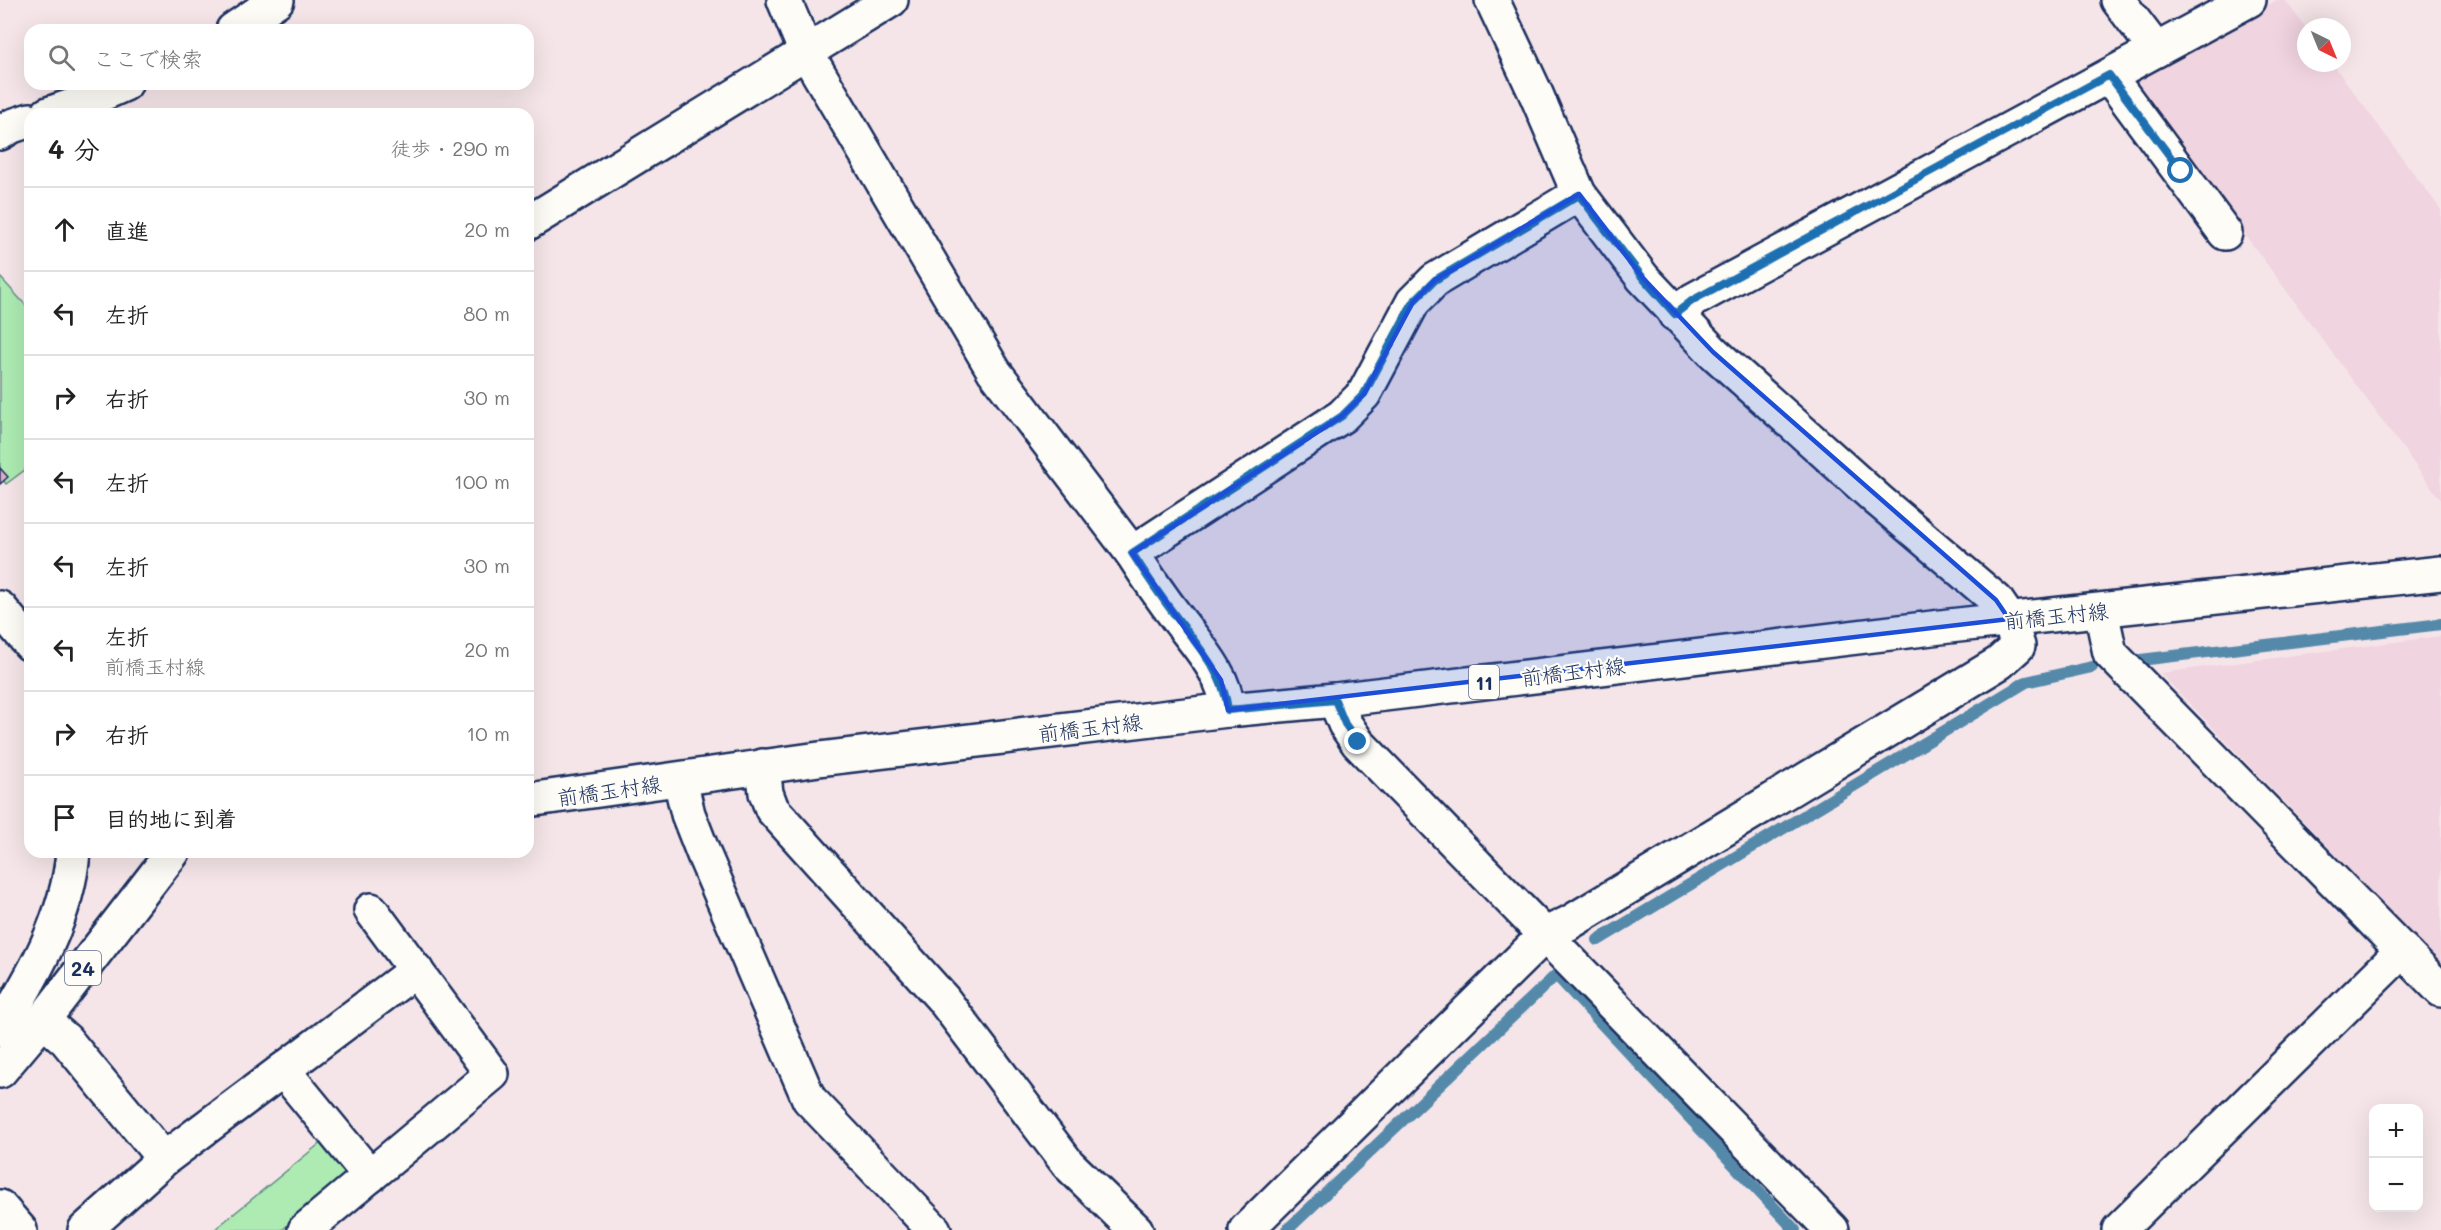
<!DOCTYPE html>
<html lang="ja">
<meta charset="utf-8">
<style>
body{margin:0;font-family:Mali,"Klee One",sans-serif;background:#f2f2f2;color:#222}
.controls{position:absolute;right:18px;bottom:18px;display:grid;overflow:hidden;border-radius:12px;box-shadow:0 6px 24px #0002}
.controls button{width:54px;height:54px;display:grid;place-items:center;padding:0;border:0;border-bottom:2px solid #e0e0e0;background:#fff;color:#222;font:30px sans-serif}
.compass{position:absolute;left:2297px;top:18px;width:54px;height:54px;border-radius:50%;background:#fff;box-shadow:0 6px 24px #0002;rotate:137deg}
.stop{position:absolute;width:18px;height:18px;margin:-14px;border:4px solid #1f6fb2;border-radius:50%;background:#fff}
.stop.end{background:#1f6fb2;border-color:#fff;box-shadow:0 2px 6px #0008}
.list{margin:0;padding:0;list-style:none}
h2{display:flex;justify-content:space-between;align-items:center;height:78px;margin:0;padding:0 24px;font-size:26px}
h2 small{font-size:20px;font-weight:400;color:#767676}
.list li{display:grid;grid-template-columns:39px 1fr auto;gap:18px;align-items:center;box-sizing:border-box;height:84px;padding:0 24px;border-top:2px solid #e0e0e0}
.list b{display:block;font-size:22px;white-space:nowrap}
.list p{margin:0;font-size:20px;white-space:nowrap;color:#767676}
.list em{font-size:20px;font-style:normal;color:#767676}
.icon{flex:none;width:33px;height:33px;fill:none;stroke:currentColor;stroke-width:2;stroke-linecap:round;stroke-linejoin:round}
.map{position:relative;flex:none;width:2441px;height:1230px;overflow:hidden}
.search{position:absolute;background:#fff;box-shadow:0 6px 24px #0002;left:24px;top:24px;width:510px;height:66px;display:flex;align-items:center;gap:15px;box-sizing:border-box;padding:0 21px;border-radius:18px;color:#767676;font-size:22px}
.panel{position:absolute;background:#fff;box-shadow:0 6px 24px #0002;left:24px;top:108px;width:510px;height:750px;border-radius:18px}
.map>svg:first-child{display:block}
.built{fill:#f0d4df}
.green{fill:#adebb2;stroke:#648d88;stroke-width:1.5}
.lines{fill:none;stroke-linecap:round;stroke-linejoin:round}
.stream{stroke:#5589aa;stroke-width:12}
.building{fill:#e3aec9;stroke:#1b2f5e;stroke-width:1.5}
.minor-casing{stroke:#1b2f5e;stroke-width:38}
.major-casing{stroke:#1b2f5e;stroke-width:38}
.minor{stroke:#fdfcf7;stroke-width:33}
.major{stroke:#fdfcf7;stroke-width:33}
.route{stroke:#1f6fb2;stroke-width:8}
.marked{fill:#1d4ed8;fill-opacity:0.2;stroke:#1d4ed8;stroke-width:4.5;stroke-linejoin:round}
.labels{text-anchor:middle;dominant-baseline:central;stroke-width:4.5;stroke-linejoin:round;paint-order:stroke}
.shield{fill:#fdfcf7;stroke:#5f6c8c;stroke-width:1.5}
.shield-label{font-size:20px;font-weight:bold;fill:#1b2f5e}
.street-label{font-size:21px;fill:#1b2f5e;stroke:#fdfcf7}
</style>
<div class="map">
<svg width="2441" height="1230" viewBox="0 0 2441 1230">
<rect width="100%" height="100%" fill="#f5e5e9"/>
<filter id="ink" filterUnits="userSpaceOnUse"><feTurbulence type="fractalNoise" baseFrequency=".0167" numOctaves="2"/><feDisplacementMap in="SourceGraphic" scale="12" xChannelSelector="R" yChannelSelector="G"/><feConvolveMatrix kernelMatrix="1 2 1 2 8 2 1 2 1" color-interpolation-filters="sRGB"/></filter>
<g filter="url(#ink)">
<g class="built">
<path d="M2277,0H2285L2306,28V63H2332L2441,210V500L2133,83Z"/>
<path d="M2441,636V964L2160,673Z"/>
</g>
<g class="green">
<path d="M0,277L30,310V466L6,484L0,476Z"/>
<path d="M323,1141L350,1174L282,1230H214Z"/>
</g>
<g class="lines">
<g class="stream">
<path d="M2140,660L2441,624"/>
<path d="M1598,940L2026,682L2092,667"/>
<path d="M1287,1230L1556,975L1795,1230"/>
</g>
</g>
<path class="building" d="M0,468L8,477L0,484Z"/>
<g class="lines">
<g class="minor-casing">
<g id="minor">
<path d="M784,0L806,52L994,371L1132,553C1146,575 1161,597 1177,618C1198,646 1225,674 1228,710"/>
<path d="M2118,0L2156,50"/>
<path d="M233,30L277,0"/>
<path d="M2109,76L2225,233"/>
<path d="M48,114L89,100L125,84"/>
<path d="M0,133L12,126L30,120"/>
<path d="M528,223L891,0"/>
<path d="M1675,314L1693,300L2249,0"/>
<path d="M1132,553L1342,416L1364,394L1413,302L1435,280L1579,194"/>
<path d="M2101,611L2110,653L2441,990"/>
<path d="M1335,700L1345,724L1358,743L1832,1230"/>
<path d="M763,766L766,793L772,809L943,999L1068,1164L1136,1230"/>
<path d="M680,780L688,814L704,855L809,1099L934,1230"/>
<path d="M43,1020L66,1040L164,1159"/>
<path d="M283,1070L370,1176"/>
<path d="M0,1207L20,1230"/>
<path d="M85,1230L164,1159L416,970"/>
<path d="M305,1230L492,1074L371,910"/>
<path d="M1246,1230L1546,934L1569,923L1999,663L2018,646L2009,619L1996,600L1878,500L1713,352L1643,278L1579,194L1536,94L1492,0"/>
<path d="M2119,1230L2403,950"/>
</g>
</g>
<g class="major-casing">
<g id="major">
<path d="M0,608L30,644"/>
<path d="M528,800L819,759L1228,710L1335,700L1949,626L2441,573"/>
<path d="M0,1030C33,976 68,917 73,852"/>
<path d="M0,1071L43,1020L173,852"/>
</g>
</g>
<use href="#minor" class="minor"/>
<use href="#major" class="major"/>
</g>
</g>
<g class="lines" filter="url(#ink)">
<path class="route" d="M1358,742L1345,724L1335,700L1228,710C1224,674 1198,646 1177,618C1161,597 1146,575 1132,553L1342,416L1364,394L1413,302L1435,280L1579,195L1643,278L1675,314L1693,300L2109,75L2181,171"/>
</g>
<path class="marked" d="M1579,194L1643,278L1713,352L1996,600L2009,619L1228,710L1221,680L1132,553L1342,416L1364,394L1413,302L1435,280Z"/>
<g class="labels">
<g class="shield">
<rect x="1469" y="665" width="30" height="34" rx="4.5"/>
<rect x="65" y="951" width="36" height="34" rx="4.5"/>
</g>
<g class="shield-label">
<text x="1484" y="682">11</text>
<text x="83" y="968">24</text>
</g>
<g class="street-label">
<text transform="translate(2056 615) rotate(-6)">前橋玉村線</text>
<text transform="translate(1573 671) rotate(-7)">前橋玉村線</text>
<text transform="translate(1090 727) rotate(-7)">前橋玉村線</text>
<text transform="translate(609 790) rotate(-8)">前橋玉村線</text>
</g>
</g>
</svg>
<div class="controls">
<button>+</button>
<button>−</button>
</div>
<svg class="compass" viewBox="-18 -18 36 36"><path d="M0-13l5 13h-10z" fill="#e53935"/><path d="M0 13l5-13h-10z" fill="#767676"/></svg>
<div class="stop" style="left:2181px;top:171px"></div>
<div class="stop end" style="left:1358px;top:742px"></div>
<div class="search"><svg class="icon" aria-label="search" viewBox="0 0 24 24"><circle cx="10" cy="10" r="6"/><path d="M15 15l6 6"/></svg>ここで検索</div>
<section class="panel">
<h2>4 分<small>徒歩 · 290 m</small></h2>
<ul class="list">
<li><svg class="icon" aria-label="ahead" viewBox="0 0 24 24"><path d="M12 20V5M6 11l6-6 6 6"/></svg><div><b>直進</b></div><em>20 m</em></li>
<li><svg class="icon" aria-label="left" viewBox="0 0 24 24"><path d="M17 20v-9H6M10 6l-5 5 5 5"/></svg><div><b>左折</b></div><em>80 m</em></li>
<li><svg class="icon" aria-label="right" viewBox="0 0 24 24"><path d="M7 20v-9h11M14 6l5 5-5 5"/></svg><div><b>右折</b></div><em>30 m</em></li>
<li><svg class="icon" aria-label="left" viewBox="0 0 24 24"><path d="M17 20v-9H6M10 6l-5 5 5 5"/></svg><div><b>左折</b></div><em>100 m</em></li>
<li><svg class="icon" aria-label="left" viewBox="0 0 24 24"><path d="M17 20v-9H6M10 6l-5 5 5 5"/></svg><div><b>左折</b></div><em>30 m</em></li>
<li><svg class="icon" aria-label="left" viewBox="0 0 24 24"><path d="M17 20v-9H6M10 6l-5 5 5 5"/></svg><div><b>左折</b><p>前橋玉村線</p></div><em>20 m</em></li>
<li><svg class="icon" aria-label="right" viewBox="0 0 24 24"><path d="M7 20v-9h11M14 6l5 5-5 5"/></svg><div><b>右折</b></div><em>10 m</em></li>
<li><svg class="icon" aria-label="arrive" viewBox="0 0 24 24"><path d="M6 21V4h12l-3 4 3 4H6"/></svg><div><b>目的地に到着</b></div></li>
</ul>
</section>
</div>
